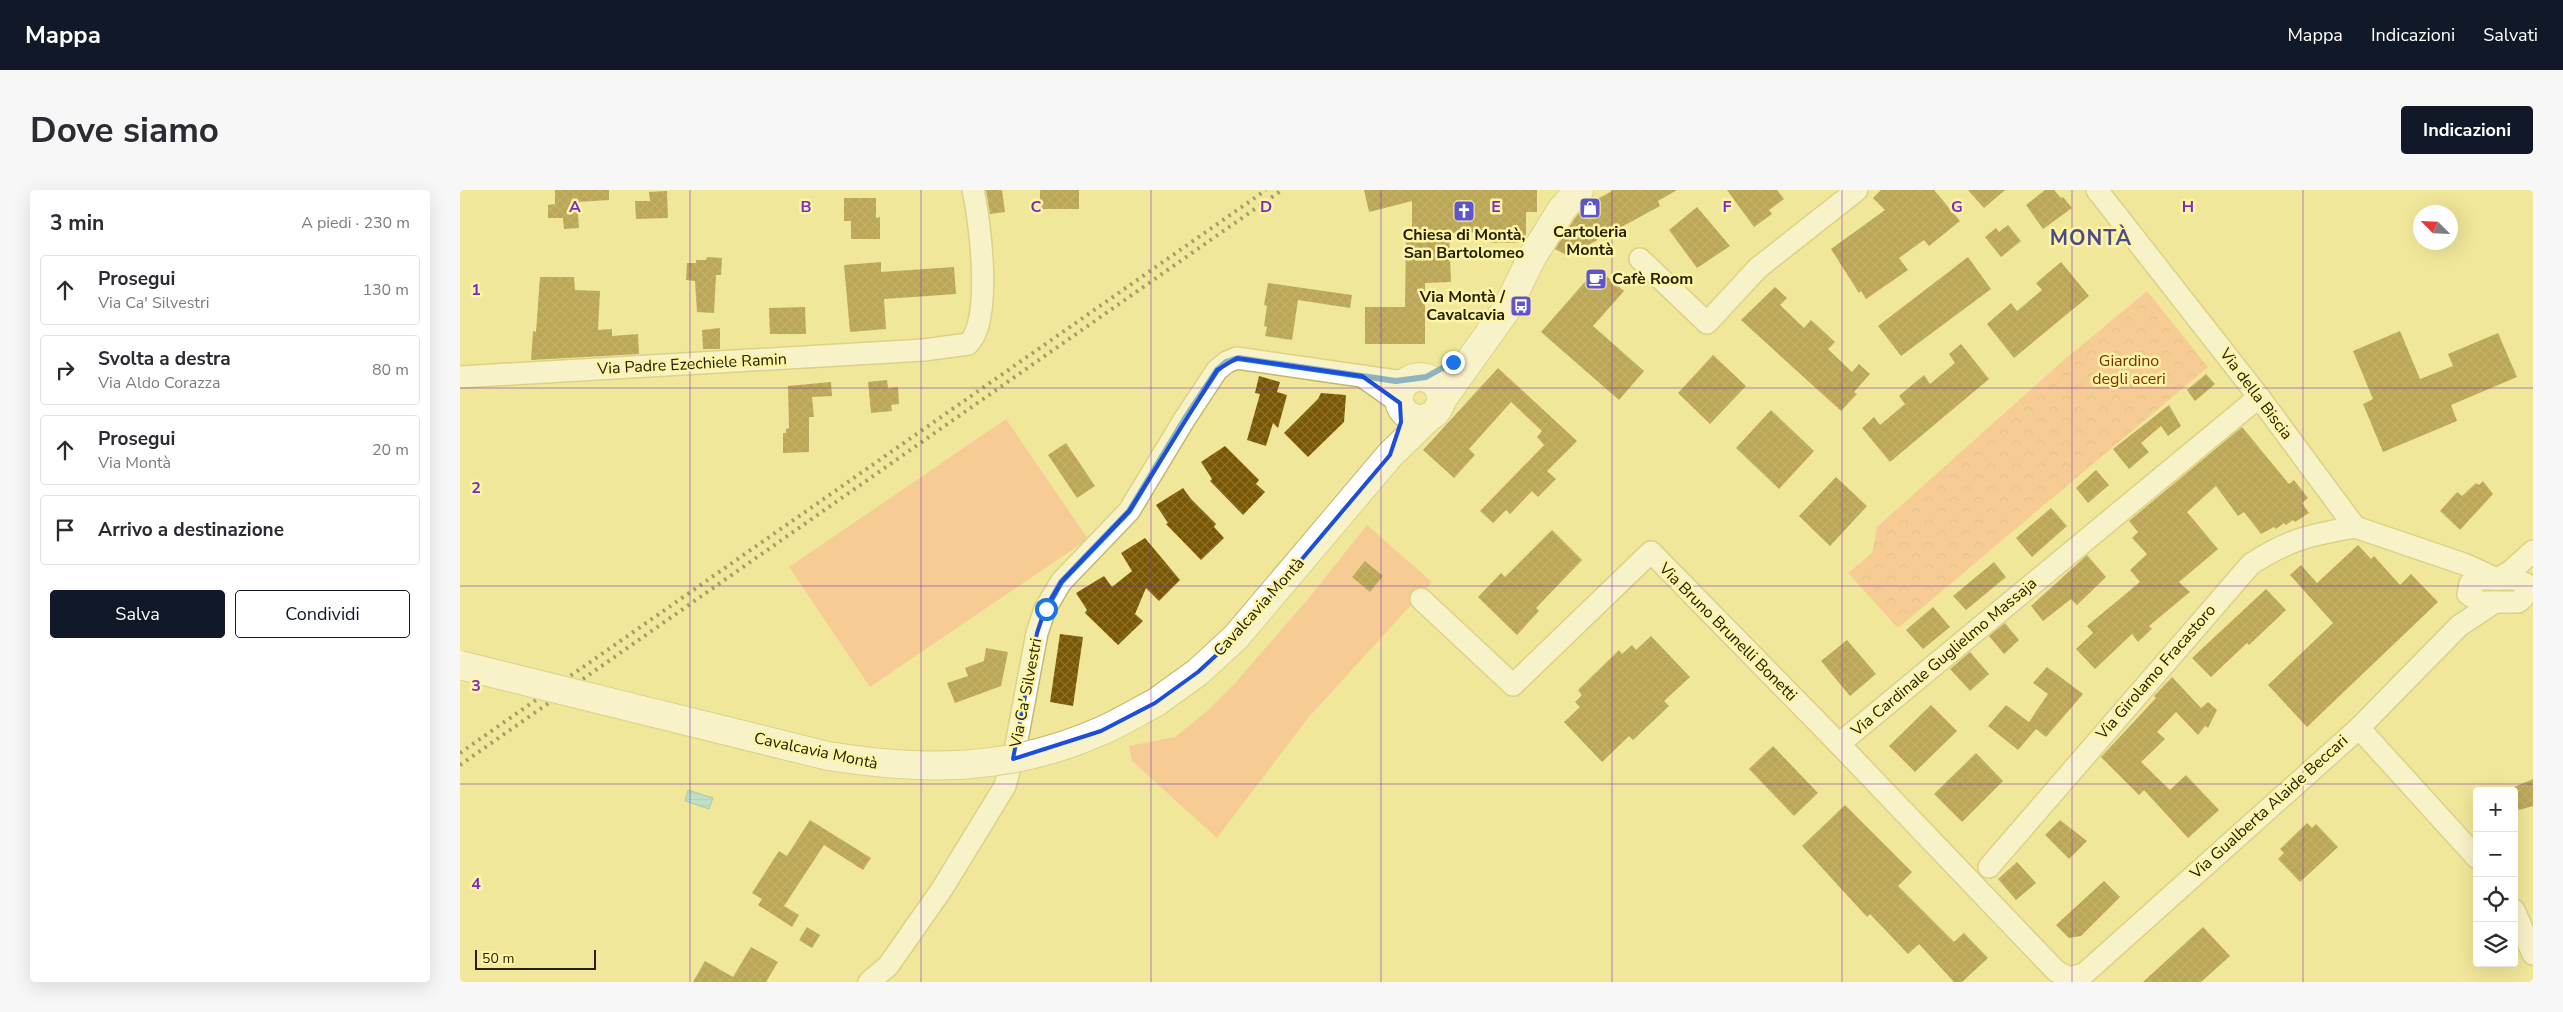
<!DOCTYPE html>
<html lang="it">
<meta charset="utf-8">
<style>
body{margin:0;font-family:"Nunito Sans",sans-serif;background:#f7f7f7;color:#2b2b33}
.controls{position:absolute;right:15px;bottom:15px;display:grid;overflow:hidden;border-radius:5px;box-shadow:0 5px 20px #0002}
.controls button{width:45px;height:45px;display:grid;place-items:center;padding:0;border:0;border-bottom:1px solid #e1e1e2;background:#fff;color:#2b2b33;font:25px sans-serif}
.compass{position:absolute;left:1953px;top:15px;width:45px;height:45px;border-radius:50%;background:#fff;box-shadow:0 5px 20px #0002;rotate:294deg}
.scale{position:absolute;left:15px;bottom:12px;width:121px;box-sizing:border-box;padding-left:5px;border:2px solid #252001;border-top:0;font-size:14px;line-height:18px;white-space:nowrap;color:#252001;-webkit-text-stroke:4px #fef4a6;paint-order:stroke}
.stop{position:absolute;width:15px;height:15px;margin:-11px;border:4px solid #1a73e8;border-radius:50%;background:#fff}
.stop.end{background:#1a73e8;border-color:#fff;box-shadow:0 1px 5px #0008}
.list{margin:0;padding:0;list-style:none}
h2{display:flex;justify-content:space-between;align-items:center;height:65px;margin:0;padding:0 20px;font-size:21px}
h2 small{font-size:16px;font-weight:400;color:#7c7c81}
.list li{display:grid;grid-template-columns:32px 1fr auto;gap:15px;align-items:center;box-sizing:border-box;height:70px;margin:0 10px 10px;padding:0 10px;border:1px solid #e1e1e2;border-radius:5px}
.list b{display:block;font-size:19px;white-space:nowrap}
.list p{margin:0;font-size:16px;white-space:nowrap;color:#7c7c81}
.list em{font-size:16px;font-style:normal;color:#7c7c81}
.actions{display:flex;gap:10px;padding:15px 20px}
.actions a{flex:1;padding:11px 0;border:1px solid #111827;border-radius:5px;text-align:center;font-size:18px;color:#111827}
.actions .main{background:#111827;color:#fff}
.icon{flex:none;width:28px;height:28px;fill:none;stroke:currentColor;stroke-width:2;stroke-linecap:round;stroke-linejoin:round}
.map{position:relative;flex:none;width:2073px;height:792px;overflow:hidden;border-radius:5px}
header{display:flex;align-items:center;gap:30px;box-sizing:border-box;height:70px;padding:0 25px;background:#111827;color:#fff}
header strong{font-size:24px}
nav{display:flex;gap:28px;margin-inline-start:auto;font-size:18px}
.intro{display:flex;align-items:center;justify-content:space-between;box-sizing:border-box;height:120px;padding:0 30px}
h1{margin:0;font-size:35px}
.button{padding:12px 22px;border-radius:5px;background:#111827;color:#fff;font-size:18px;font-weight:700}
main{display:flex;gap:30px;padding:0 30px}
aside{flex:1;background:#fff;border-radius:5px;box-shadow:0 5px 20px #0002}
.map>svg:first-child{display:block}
.green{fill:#fcac8d}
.forest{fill:url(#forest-crowns)}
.water{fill:url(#water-rules);stroke:#63a2af}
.building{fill:url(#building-cross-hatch)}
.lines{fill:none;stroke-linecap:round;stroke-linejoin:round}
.minor-casing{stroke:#c1b86c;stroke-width:24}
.major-casing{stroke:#c1b86c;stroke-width:30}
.minor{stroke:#fff;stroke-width:21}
.major{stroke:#fff;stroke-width:28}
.rail{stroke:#4d471f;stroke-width:4;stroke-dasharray:2.5 5;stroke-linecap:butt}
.major-bridge-casing{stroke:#c1b86c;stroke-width:30;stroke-linecap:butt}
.major-bridge{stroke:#fff;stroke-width:28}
.route{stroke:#1a73e8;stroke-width:6}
.marked{fill:none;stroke:#1d4ed8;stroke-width:4;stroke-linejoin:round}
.grid{fill:none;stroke:#7b2cbf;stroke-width:1;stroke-opacity:0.55}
.labels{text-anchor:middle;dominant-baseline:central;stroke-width:5;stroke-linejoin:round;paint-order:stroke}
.poi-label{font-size:16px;font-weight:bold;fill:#252001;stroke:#fef4a6}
.park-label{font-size:16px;fill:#7d2c01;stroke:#fef4a6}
.street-label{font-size:16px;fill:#252001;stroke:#fef4a6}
.district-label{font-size:21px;font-weight:bold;letter-spacing:1px;fill:#4b4b89;stroke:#fef4a6}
.grid-label{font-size:16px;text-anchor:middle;font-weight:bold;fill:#7b2cbf;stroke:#fef4a6;stroke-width:5;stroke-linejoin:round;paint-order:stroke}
</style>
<header>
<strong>Mappa</strong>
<nav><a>Mappa</a><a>Indicazioni</a><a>Salvati</a></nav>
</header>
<div class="intro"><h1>Dove siamo</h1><a class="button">Indicazioni</a></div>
<main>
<aside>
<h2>3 min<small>A piedi · 230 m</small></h2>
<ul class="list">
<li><svg class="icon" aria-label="ahead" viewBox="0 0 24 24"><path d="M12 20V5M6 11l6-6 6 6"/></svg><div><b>Prosegui</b><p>Via Ca' Silvestri</p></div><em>130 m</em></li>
<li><svg class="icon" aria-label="right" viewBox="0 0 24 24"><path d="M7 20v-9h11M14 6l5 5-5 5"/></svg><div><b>Svolta a destra</b><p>Via Aldo Corazza</p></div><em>80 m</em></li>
<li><svg class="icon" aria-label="ahead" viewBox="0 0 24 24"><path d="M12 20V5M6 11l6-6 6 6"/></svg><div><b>Prosegui</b><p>Via Montà</p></div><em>20 m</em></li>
<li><svg class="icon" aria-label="arrive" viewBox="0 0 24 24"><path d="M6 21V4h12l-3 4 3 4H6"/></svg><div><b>Arrivo a destinazione</b></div></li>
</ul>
<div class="actions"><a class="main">Salva</a><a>Condividi</a></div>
</aside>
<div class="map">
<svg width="2073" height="792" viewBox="0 0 2073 792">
<defs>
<pattern id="forest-crowns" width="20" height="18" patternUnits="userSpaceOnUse" patternTransform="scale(1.25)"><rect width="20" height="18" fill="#fcac8d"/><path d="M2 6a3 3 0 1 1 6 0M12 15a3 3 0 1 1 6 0" fill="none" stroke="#d89478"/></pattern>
<pattern id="water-rules" width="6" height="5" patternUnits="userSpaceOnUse" patternTransform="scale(1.25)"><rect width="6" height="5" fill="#7ddaf9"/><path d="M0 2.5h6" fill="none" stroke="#6cbbd4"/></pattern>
<pattern id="building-cross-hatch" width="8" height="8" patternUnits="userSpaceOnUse" patternTransform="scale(1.25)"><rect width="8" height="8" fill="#795702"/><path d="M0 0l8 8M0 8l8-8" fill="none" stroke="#8a702e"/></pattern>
</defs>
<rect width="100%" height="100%" fill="#f1e79a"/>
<g class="green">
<path d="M546,229L628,349L410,497L329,377Z"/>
<path d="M907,335L972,392L848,528L757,648L672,571L669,556L715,547L746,522L775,493L848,409Z"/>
</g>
<path class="forest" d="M1687,101L1748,177L1438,438L1388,383L1412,363L1417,337L1604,170Z"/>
<path class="water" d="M228,600L253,608L249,619L225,611Z"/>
<g class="building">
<path d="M95,0H149V10L117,12L119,38L104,39L103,28H88V15L95,14Z"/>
<path d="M526,0H542L545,22L530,24Z"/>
<rect x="580" y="0" width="39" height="19"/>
<path d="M904,0H1077V22H1066V48L1059,49V53H1031V42L989,43L991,92L965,93V154H905V117H945L946,50H952V11L909,22Z"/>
<path d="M1154,0H1217L1198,11L1200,16L1108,66L1095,59L1115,28L1126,15Z"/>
<path d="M1267,0H1317L1324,9L1309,20L1312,24L1294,37Z"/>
<path d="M1421,0H1474L1500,31L1469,56L1464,50L1439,68L1448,80L1406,109L1401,101L1399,103L1371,59L1425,20L1413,8Z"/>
<path d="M1508,0H1545L1524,18Z"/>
<path d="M1585,0H1594L1601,8L1603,7L1612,18L1583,39L1566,15Z"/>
<path d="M207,1L208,28L176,29L175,11H190L189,2Z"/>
<path d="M384,8H416V28L420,27V49H391V31H384Z"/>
<path d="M1237,17L1270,56L1237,78L1209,40Z"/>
<path d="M1548,35L1561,51L1541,67L1525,47L1536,38L1539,42Z"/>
<path d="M247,67L262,68L261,85H256L254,123L237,122L235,91L226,90L227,73H236V70H246Z"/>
<path d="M1508,67L1531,99L1441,166L1418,136Z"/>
<path d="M421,72V82L494,77L496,104L424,109L426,139L390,142L384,75Z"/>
<path d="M1601,72L1629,106L1554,168L1527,134L1551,113L1557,121L1582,100L1576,93Z"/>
<path d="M1137,78L1164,101L1133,136L1184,181L1159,210L1081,142Z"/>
<path d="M80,87H114L115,100L140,101L138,140L152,139V146L178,144L179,164L71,170L73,141L76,142Z"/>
<path d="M808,93L892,105L890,118L838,110L832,150L805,146L807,137L804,136L807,116L804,115Z"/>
<path d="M1315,97L1327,108L1320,115L1344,138L1351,130L1375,152L1368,159L1392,182L1399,174L1410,184L1394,202L1397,204L1381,221L1281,130Z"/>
<path d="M345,117L346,144H310L309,118Z"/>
<path d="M260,138V159H243L242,140Z"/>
<path d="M1940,141L1960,189L1993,176L1988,164L2038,143L2057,187L1991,215L1997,231L1923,262L1903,214L1913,209L1893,161Z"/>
<path d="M1501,154L1529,189L1430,272L1402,238L1414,227L1420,235L1445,214L1439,206L1464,185L1470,194L1495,173L1489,164Z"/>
<path d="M1253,165L1286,196L1250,234L1218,203Z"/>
<path d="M1038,178L1117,251L1087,281L1096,289L1078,307L1072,301L1050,324L1046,320L1033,333L1020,321L1084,255L1077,247L1082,241L1051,212L1009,259L1015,265L994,288L963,260Z"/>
<path d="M1746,184L1755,194L1735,211L1727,200Z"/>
<path d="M799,186L820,192L817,202L827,205L818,238L813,233L806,256L787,250L800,204L795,203Z"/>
<path d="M427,190L428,198L438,197L439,214L431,215L432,221L411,223L408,192Z"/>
<path d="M371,192L372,206L352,207L354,227H349V262L323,263V243H326V239L329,238L328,196Z"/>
<path d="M861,203L886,205L884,232L848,267L824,243L858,209Z"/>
<path d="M1709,215L1721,236L1708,246L1701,236L1681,253L1689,262L1669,279L1653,259Z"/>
<path d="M1311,220L1354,261L1319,299L1276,258Z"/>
<path d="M1782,237L1829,294L1834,290L1848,308L1842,313L1849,323L1835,332L1833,330L1826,335L1824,333L1816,339L1814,337L1801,344L1784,322L1778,326L1756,296L1727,322L1758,359L1719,392L1730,402L1689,436L1692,439L1678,452L1672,444L1635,479L1616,459L1633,443L1627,436L1680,392L1670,380L1687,364L1672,348L1678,342L1669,331Z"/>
<path d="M606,253L635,296L617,308L588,265Z"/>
<path d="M765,256L799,290L796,294L805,302L783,325L750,291L752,289L741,272Z"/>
<path d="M1636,280L1649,295L1628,313L1616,298Z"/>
<path d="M1376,287L1407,316L1370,356L1339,326Z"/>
<path d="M2023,291L2033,304L2000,340L1980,321L1997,302L2002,306L2016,293L2019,295Z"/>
<path d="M723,298L731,309L756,334L754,337L764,348L741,370L706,334L708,333L696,315Z"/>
<path d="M1591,318L1607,336L1572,367L1556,348Z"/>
<path d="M1092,340L1122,370L1076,418L1079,421L1057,445L1018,407L1041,383L1045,387Z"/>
<path d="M685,348L720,390L699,411L686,398L675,424L683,431L658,455L625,423L627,420L616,403L644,386L652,397L672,381L661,363Z"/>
<path d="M1898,355L1911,369L1914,366L1940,395L1951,384L1978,412L1847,537L1808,495L1873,433L1830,385L1841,375L1857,393Z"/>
<path d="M1627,365L1646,387L1617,415L1611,409L1583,431L1571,416Z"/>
<path d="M905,371L923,386L910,402L892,387Z"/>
<path d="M1534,372L1546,387L1506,420L1493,406Z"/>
<path d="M1806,399L1826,420L1789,455L1787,453L1751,487L1732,468Z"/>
<path d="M1473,417L1490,437L1463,459L1446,440Z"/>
<path d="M1545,433L1559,450L1544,464L1529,446Z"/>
<path d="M600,444L623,447L613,516L590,512Z"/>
<path d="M1191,446L1230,487L1204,511L1209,516L1173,550L1169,546L1142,572L1104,532L1120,517L1115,512L1122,505L1118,500L1159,460L1162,464L1172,455L1176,460Z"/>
<path d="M1387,450L1416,484L1390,506L1361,471Z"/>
<path d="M526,458L548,462L541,496L495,513L487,493L508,486L505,478L524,471Z"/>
<path d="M1510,462L1529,484L1510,501L1490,479Z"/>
<path d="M1587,477L1623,504L1586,547L1576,539L1558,560L1528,536L1546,515L1569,532L1588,504L1573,493Z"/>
<path d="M1712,487L1741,518L1748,512L1757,520L1748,538L1745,536L1738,545L1716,522L1697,542L1705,549L1681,572L1710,600L1726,585L1759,620L1728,648L1684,600L1679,605L1641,567L1696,508L1694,506Z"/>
<path d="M1471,515L1497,541L1455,582L1429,556Z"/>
<path d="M1313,556L1358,603L1334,626L1289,579Z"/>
<path d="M1516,563L1543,591L1502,632L1474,604Z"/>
<path d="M2073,589V616L2059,620L2054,613V597Z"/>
<path d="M1385,615L1452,682L1438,696L1494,752L1504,743L1528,768L1502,792H1494L1459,754L1448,764L1410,724L1407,727L1342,656Z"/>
<path d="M350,630L411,668L403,680L364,655L324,716L339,725L332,737L298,715L302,709L292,703L319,661L327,666Z"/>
<path d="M1600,630L1627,651L1609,669L1585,645Z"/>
<path d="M1847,633L1852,638L1856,634L1878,657L1840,692L1818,669L1824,663L1820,659Z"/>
<path d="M1557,672L1576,693L1556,710L1538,689Z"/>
<path d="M1644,691L1660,707L1621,746L1609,748L1596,735Z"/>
<path d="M347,737L360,745L352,758L339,750Z"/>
<path d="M1743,737L1770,766L1741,792H1683Z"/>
<path d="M291,757L318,772L306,792H233L245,771L273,787Z"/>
</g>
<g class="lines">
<g class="minor-casing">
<g id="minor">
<path d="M1637,0L1799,207L1895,337L2004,374L2037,389L2051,381L2073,361"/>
<path d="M1180,69L1247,133L1298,78L1397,0"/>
<path d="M0,187L464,160L508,154C533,132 520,31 513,0"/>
<path d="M906,189L940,213"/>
<path d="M2020,389H2055L2066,394C2066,402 2065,408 2058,412H2020L2008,404L2010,394Z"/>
<path d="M961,409L1053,495L1191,362L1379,554L1596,781L1609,788"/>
<path d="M1899,538L2017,668"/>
<path d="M1379,554L1799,207"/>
<path d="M1529,677L1791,374C1830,349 1850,345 1895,337"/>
<path d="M2054,720L2073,764"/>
<path d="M1609,788L1624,784L1899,538L1999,436L2035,412"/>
<path d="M409,792L428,776L482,699L545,596L556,555L577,443L585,419L601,392L669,321L724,230L757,180L767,172L777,168L936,191L949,190"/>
</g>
</g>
<g class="major-casing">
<g id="major">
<circle cx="960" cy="208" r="21"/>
<path d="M981,211L1046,120L1072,67L1102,19L1119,0"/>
<path d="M695,513L738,482L776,447L930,265L969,227"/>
</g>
</g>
<use href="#minor" class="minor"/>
<use href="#major" class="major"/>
<g class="rail">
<path d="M0,563L806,0"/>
<path d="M0,575L822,0"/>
</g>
<g class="major-bridge-casing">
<path id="major-bridge" d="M0,475L368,566C464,581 549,582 641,541C660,533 677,522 695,513"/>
</g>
<use href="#major-bridge" class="major-bridge"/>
</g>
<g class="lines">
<path class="route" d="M586,419L601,392L669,321L724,230L757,180L766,172L778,168L792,170L936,191L966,187L993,172"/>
</g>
<path d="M0 0H2073V792H0ZM777,168L902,186L940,213L941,232L930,265L776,447L738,482L695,513L641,541L553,569L577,443L585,419L601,392L669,321L757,180Z" fill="#f1e79a" fill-opacity=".55" fill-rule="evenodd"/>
<path class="marked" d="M777,168L902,186L940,213L941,232L930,265L776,447L738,482L695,513L641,541L553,569L577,443L585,419L601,392L669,321L757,180Z"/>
<path class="grid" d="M230,0V792M461,0V792M691,0V792M921,0V792M1152,0V792M1382,0V792M1612,0V792M1843,0V792M0,198H2073M0,396H2073M0,594H2073"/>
<defs>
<g id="shop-square" transform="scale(1.125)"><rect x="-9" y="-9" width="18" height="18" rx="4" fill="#5e54cc" stroke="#fef4a6"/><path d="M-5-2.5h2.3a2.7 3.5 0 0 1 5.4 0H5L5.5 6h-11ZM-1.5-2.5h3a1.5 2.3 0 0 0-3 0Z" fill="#fff"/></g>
<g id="church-square" transform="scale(1.125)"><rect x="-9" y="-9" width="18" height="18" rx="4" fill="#5e54cc" stroke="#fef4a6"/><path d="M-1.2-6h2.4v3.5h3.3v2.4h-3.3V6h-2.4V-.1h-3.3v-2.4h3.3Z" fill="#fff"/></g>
<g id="cafe-square" transform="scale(1.125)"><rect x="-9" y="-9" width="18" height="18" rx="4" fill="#5e54cc" stroke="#fef4a6"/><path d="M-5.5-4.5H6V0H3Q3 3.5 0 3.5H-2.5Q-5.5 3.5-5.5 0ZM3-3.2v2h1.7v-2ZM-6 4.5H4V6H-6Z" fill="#fff"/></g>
<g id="bus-square" transform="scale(1.125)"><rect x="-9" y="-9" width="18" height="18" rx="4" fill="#5e54cc" stroke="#fef4a6"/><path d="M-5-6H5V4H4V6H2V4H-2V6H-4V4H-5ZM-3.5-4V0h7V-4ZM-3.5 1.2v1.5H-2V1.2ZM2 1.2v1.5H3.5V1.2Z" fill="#fff"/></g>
</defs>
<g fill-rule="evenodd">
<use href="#shop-square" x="1130" y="18"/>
<use href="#church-square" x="1004" y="21"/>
<use href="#cafe-square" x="1136" y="89"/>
<use href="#bus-square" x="1061" y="116"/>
</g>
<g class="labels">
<g class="poi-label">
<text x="1130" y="42">Cartoleria<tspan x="1130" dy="18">Montà</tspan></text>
<text x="1004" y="45">Chiesa di Montà,<tspan x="1004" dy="18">San Bartolomeo</tspan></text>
<text x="1152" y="89" text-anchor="start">Cafè Room</text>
<text x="1045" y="107" text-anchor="end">Via Montà /<tspan x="1045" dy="18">Cavalcavia</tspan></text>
</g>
<g class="park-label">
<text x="1669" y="171">Giardino<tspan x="1669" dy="18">degli aceri</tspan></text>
</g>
<g class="street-label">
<text transform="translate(232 174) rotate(-3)">Via Padre Ezechiele Ramin</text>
<text transform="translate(1796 204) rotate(53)">Via della Biscia</text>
<text transform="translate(799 417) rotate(-48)">Cavalcavia Montà</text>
<text transform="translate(1268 442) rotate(45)">Via Bruno Brunelli Bonetti</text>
<text transform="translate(1484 467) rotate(-40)">Via Cardinale Guglielmo Massaja</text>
<text transform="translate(1696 482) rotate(-49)">Via Girolamo Fracastoro</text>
<text transform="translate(566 503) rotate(-79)">Via Ca' Silvestri</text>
<text transform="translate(356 561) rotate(12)">Cavalcavia Montà</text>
<text transform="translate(1809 617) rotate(-42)">Via Gualberta Alaide Beccari</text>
</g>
<g class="district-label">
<text x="1631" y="48">MONTÀ</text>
</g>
</g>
<g class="grid-label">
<text x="115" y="22">A</text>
<text x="346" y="22">B</text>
<text x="576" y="22">C</text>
<text x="806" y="22">D</text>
<text x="1036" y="22">E</text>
<text x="1267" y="22">F</text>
<text x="1497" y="22">G</text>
<text x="1728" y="22">H</text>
<text x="16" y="105">1</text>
<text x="16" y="303">2</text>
<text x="16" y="501">3</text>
<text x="16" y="699">4</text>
</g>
</svg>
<div class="controls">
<button>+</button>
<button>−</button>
<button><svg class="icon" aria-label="locate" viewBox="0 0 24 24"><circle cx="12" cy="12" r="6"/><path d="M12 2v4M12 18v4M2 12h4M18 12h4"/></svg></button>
<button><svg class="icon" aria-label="layers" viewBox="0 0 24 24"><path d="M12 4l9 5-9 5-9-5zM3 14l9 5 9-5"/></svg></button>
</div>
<svg class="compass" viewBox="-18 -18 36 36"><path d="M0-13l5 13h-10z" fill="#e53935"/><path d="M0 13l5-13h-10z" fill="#7c7c81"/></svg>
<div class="scale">50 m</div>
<div class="stop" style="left:586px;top:419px"></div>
<div class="stop end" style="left:993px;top:172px"></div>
</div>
</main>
